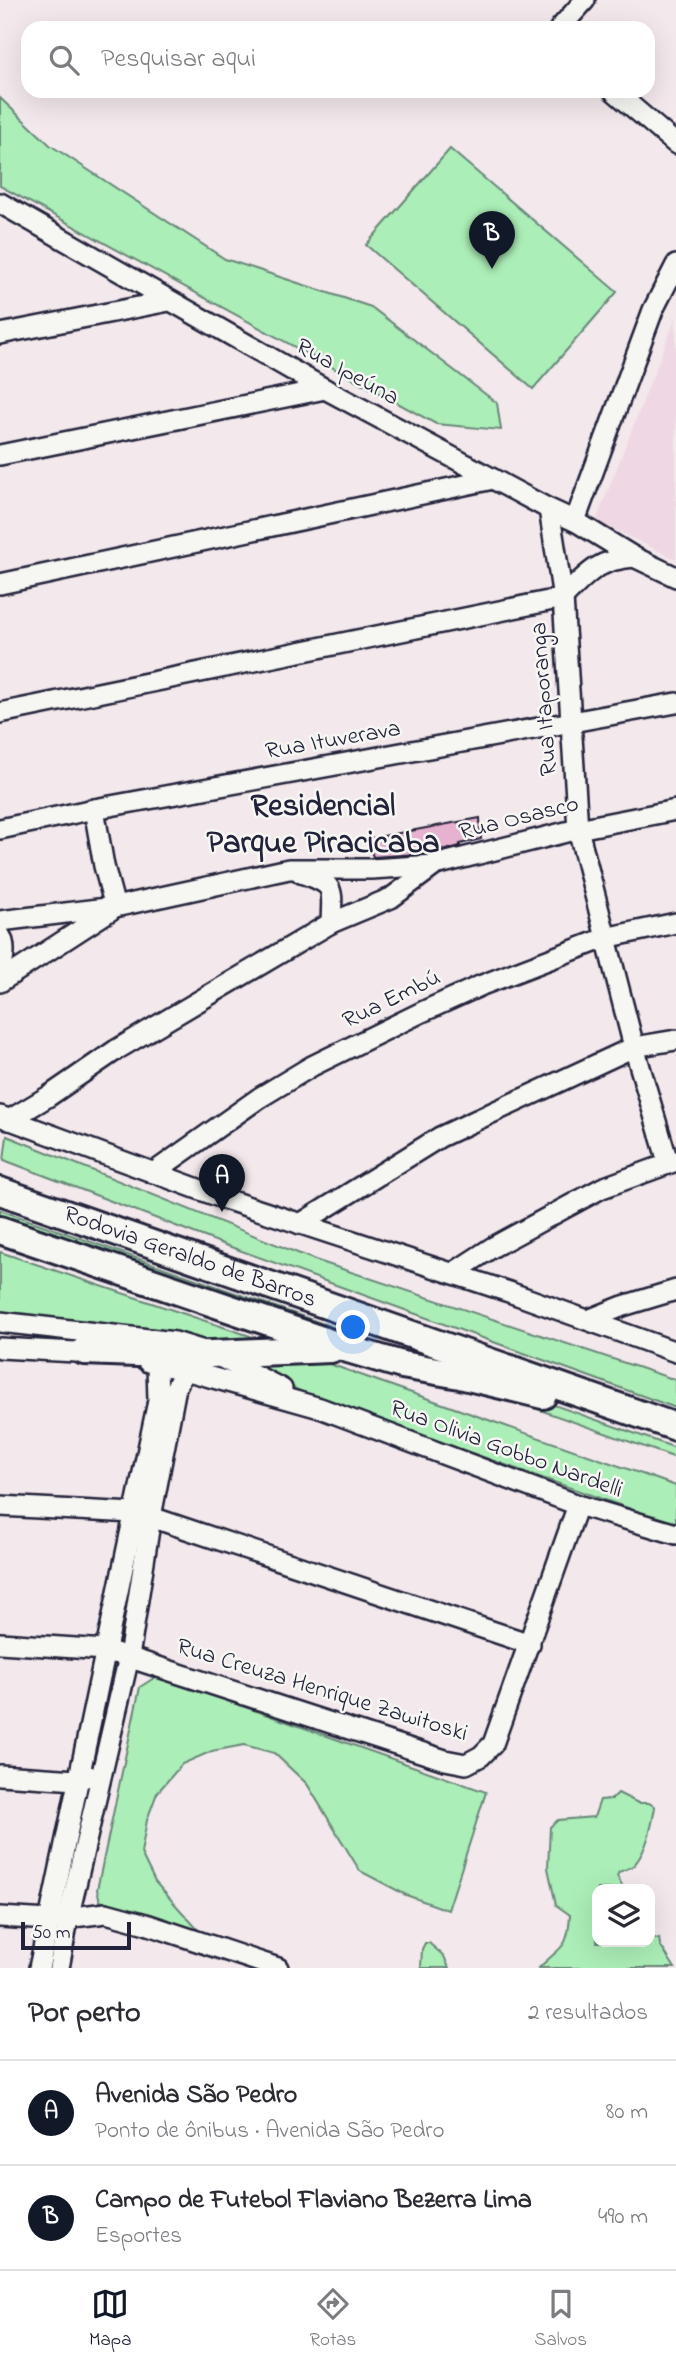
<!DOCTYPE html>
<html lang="pt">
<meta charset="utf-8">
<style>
body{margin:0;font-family:"Indie Flower",sans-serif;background:#f2f2f3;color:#2b2b33}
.controls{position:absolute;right:21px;bottom:21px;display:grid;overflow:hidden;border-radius:14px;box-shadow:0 7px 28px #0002}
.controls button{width:63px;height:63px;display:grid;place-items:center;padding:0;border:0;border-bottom:2px solid #e1e1e2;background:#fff;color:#2b2b33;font:35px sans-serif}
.scale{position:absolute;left:21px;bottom:18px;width:110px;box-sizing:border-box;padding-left:7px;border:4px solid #22223b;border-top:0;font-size:19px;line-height:24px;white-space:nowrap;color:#22223b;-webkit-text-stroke:5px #f6f6f2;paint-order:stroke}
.you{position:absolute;left:354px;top:1328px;width:24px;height:24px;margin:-18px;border:5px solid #fff;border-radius:50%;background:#1a73e8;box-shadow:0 0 0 10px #1a73e833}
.badge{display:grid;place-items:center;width:46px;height:46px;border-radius:50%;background:#111827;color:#fff;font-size:23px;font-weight:700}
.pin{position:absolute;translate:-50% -58px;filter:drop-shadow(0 2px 4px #0008)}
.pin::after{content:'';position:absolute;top:37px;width:24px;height:21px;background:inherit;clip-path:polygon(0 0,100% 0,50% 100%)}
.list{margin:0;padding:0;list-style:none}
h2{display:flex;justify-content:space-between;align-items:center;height:91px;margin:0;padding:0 28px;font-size:30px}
h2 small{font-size:23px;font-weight:400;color:#7c7c81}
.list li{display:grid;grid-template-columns:46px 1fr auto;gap:21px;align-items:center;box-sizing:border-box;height:105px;padding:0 28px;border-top:2px solid #e1e1e2}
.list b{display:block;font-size:26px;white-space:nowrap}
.list p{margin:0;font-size:23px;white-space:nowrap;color:#7c7c81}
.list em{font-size:23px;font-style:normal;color:#7c7c81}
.icon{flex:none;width:38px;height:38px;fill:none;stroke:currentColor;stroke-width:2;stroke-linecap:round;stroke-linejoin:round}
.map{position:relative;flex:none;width:676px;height:1968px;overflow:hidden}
.search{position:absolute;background:#fff;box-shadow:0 7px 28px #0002;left:21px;right:21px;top:21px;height:77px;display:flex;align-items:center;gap:18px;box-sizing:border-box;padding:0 24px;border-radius:21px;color:#7c7c81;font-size:26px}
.sheet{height:301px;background:#fff}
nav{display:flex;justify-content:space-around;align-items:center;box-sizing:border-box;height:98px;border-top:2px solid #e1e1e2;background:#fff;font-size:19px;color:#7c7c81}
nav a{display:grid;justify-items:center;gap:4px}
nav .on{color:#111827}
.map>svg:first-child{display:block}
.built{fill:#efd8e3}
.green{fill:#aceeb7;stroke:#678879;stroke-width:2}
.building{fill:#e6b2cf;stroke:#22223b;stroke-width:2}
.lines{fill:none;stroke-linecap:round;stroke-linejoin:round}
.minor-casing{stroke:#22223b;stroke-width:24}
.highway-casing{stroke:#22223b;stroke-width:32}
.minor{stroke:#f6f6f2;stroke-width:19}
.highway{stroke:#f6f6f2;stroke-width:26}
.labels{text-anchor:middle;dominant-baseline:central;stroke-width:5;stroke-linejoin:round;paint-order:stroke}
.street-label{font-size:24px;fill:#22223b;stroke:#f6f6f2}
.district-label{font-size:32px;font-weight:bold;fill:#22223b;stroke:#f6f6f2}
</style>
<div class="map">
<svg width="676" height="1968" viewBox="0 0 676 1968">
<rect width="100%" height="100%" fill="#f3e8eb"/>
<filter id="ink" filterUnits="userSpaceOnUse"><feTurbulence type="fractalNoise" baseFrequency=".0143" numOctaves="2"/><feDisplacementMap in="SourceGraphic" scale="14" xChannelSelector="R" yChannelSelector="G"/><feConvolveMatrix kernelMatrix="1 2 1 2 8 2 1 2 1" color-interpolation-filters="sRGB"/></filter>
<g filter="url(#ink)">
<path class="built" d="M676,317V559L596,521Z"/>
<g class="green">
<path d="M0,98L50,145L225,259L371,307L497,403L501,430L436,424L0,186Z"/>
<path d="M450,149L617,292L533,389L366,245Z"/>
<path d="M7,1136L315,1260L676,1380V1408L228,1246L4,1160Z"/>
<path d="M0,1210L676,1448V1458L0,1220Z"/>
<path d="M0,1252L259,1339L215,1344L151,1329L0,1322Z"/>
<path d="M318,1360L676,1486V1525L318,1399L258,1372L259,1363Z"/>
<path d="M157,1676L486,1792L448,1910L406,1895L360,1871L307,1784L274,1753L244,1745L212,1751L182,1764L157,1793L147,1820L141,1853L155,1882L200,1932L100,1901L97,1890L140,1687Z"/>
<path d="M618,1793L638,1803H649L655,1807C652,1825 647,1851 634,1865C630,1868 624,1870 619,1872L617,1876L624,1889H597V1942H650V1936L657,1939L659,1938L660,1945L675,1968H539C561,1945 568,1951 570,1915L556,1905L548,1868L550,1827L558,1820L594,1817L600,1800L612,1799Z"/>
<path d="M425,1943H429L444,1956L449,1968H421L422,1949Z"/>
</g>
<path class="building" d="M480,818L481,839L460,844V846L453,848L438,850L433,853L373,857L367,839Z"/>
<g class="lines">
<g class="minor-casing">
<g id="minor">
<path d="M560,28L585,0"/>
<path d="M614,91L676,144"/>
<path d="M0,203L325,389L549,509L575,521L634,557L676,577"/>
<path d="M0,334L169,301"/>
<path d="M0,455L325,389"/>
<path d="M549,509L563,598L578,829L634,1047L668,1162"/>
<path d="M575,521L653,310L676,265"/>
<path d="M0,584L493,479"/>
<path d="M0,713L563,598C588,573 597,560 634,557"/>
<path d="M94,809L104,866L115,907"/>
<path d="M0,829L94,809L676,703"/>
<path d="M301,873C337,885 332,888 331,923"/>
<path d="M0,921L115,907L289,869H371L435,865L578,829L676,810"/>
<path d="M0,935C8,947 2,964 0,977"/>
<path d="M0,982L111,910"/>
<path d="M0,1116L228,1200L509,1292L676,1352"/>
<path d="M9,1120L49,1096L116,1050L331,923L391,898L434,866"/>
<path d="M153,1173L259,1098L312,1066L422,1012L482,985L605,938L676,923"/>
<path d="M300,1224L440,1137L634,1047L676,1040"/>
<path d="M453,1273L493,1247L602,1188L676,1161"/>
<path d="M588,1320L623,1306L676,1290"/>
<path d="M0,1322L175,1342L214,1354L282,1389"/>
<path d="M0,1348L95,1353"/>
<path d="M148,1362L185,1370L320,1408L578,1505L676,1534"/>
<path d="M0,1506L134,1513L151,1517L530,1644"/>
<path d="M0,1643L106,1650L445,1760L466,1764L481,1756L493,1744L578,1505"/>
<path d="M0,1775L77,1780L89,1776"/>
<path d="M0,1917L49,1920L106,1913L146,1924L278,1968"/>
<path d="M39,1968L158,1401L157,1364"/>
<path d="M59,1968L68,1919L129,1657L151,1517L176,1387L185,1370"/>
</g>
</g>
<g class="highway-casing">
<g id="highway">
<path id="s1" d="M0,1191L676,1427"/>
<path d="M0,1230L348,1349L402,1365L460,1375L543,1395"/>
<path d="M84,1351L189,1355L331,1349"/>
</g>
</g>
<use href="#minor" class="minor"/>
<use href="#highway" class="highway"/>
</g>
</g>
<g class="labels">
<g class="street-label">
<text transform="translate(347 373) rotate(29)">Rua Ipeúna</text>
<text transform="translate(545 699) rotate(-94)">Rua Itaporanga</text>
<text transform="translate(333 741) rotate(-10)">Rua Ituverava</text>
<text transform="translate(519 819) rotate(-14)">Rua Osasco</text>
<text transform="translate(392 1000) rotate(-26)">Rua Embú</text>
<text stroke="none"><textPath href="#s1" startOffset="201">Rodovia Geraldo de Barros</textPath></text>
<text transform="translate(506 1450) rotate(20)">Rua Olivia Gobbo Nardelli</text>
<text transform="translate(322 1691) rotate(17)">Rua Creuza Henrique Zawitoski</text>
</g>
<g class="district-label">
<text x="323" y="807">Residencial<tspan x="323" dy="37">Parque Piracicaba</tspan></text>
</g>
</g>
</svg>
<div class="controls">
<button><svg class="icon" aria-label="layers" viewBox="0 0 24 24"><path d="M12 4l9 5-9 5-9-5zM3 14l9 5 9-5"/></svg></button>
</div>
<div class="scale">50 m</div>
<div class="you"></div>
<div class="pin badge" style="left:222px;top:1212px">A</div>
<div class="pin badge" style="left:492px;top:269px">B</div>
<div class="search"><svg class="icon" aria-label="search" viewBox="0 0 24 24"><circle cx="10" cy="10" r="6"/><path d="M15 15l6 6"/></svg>Pesquisar aqui</div>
</div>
<section class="sheet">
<h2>Por perto<small>2 resultados</small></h2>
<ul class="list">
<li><span class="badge">A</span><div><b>Avenida São Pedro</b><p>Ponto de ônibus · Avenida São Pedro</p></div><em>80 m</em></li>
<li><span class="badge">B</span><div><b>Campo de Futebol Flaviano Bezerra Lima</b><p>Esportes</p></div><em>490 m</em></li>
</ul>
</section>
<nav>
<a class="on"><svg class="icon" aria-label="map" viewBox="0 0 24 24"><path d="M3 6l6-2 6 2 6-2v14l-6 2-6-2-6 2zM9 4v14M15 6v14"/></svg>Mapa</a>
<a><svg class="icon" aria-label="directions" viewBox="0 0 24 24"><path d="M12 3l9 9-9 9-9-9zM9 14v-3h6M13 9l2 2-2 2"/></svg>Rotas</a>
<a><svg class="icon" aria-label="saved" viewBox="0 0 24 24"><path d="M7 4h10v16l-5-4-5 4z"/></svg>Salvos</a>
</nav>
